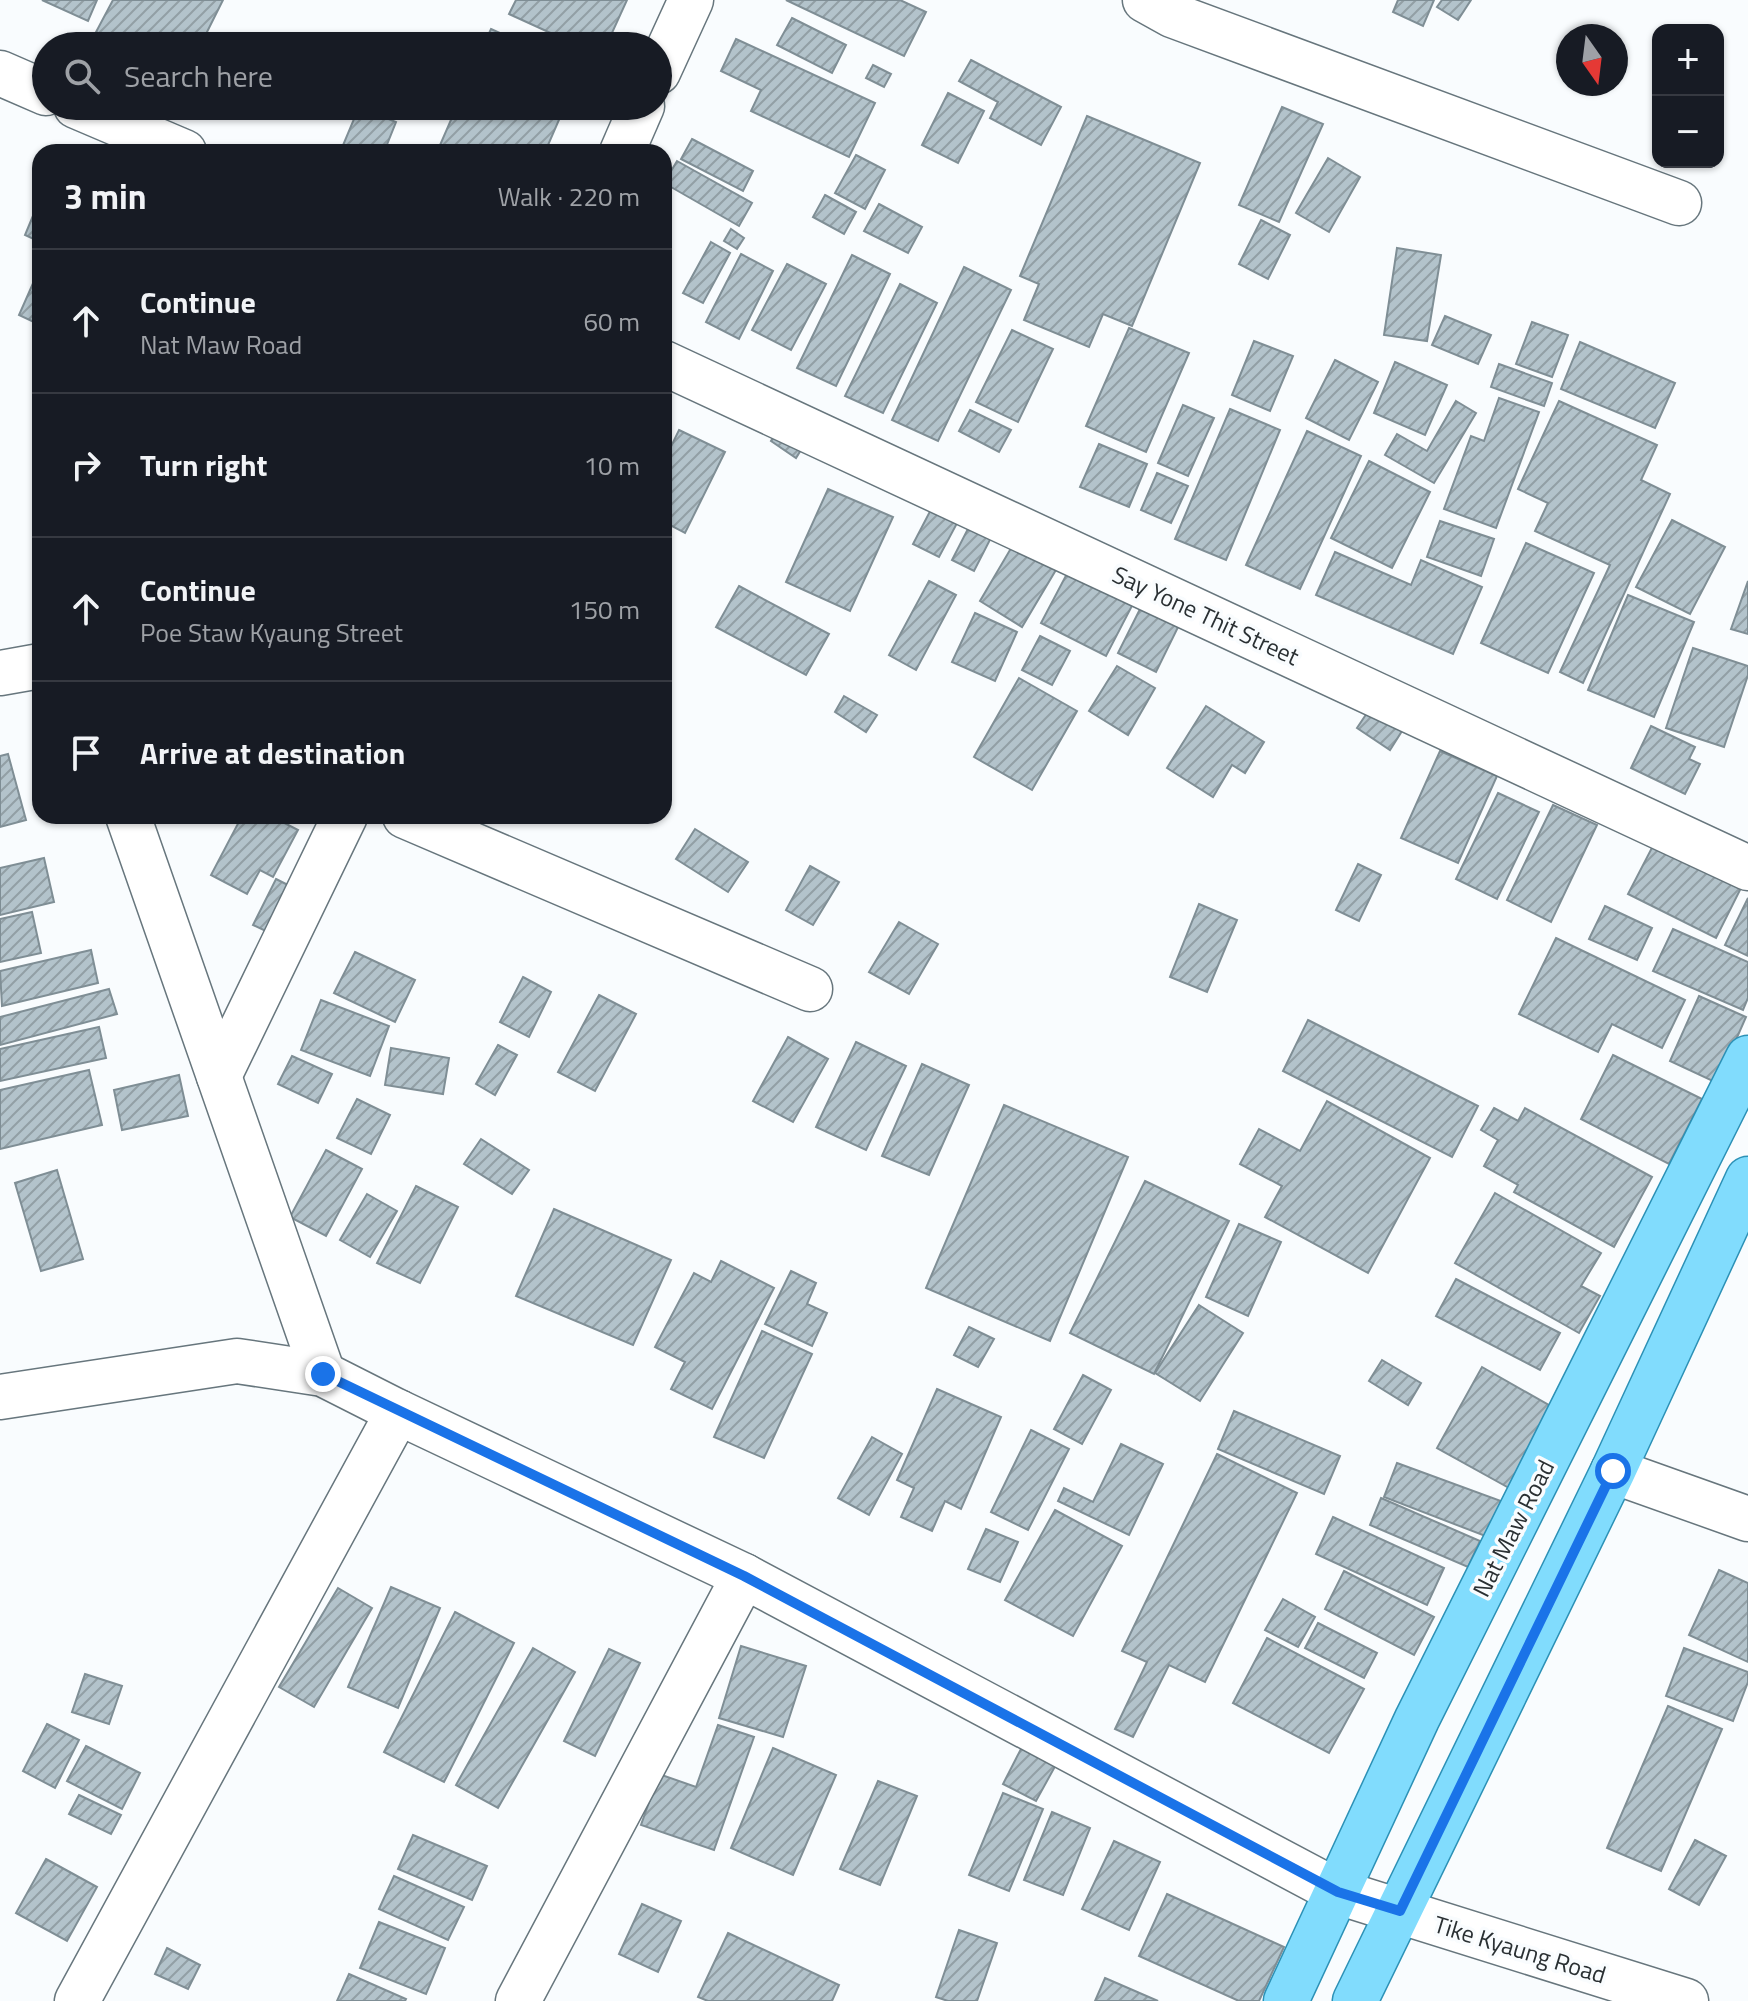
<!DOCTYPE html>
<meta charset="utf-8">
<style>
body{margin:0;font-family:"Titillium Web",sans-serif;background:#242831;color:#f1f3f6}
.controls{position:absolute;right:24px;top:24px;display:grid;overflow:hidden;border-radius:16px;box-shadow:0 2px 6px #0004}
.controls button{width:72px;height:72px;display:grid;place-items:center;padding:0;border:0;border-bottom:2px solid #363941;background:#171b24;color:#f1f3f6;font:40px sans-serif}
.compass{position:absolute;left:1556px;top:24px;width:72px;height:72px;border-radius:50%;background:#171b24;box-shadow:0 2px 6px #0004;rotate:166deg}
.stop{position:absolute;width:24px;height:24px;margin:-18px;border:6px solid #1a73e8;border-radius:50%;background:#fff}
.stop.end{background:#1a73e8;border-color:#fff;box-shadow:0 2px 8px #0008}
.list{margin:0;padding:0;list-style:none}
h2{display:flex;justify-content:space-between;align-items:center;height:104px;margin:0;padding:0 32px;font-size:34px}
h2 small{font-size:26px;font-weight:400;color:#9ea1a6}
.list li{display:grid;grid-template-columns:52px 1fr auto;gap:24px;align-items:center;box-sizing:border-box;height:144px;padding:0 32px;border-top:2px solid #363941}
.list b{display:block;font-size:30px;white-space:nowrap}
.list p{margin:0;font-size:26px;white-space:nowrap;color:#9ea1a6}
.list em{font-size:26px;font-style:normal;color:#9ea1a6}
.icon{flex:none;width:44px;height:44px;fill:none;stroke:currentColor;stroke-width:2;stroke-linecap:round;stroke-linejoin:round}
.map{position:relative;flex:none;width:1748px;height:2001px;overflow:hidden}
.search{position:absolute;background:#171b24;box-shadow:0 2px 6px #0004;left:32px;top:32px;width:640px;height:88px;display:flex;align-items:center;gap:20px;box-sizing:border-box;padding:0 28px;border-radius:44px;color:#9ea1a6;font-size:30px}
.panel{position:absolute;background:#171b24;box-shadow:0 2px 6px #0004;left:32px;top:144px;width:640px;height:680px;border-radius:24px}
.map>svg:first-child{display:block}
.building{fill:url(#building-hatch);stroke:#7f8e95;stroke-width:2}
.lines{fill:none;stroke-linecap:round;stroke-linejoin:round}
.minor-casing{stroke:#67767d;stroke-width:47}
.major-casing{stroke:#2c91b6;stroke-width:47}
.minor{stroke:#fff;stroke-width:44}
.major{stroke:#81dcfd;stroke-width:44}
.route{stroke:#1a73e8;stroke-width:10}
.labels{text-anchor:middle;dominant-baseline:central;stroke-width:7;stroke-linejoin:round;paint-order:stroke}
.street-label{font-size:24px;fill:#2a3033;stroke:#f9fcfe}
</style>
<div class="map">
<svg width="1748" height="2001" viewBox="0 0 1748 2001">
<defs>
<pattern id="building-hatch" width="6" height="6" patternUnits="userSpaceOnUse" patternTransform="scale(2)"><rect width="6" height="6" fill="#b3c3cb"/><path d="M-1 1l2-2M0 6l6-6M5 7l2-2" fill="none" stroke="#929fa5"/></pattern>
</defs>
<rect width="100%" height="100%" fill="#f9fcfe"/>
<g class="building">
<path d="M42,0H97L88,21Z"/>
<path d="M113,0H223L200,46H123L96,32Z"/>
<path d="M516,0H627L606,46H579L509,14Z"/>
<path d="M786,0H900L926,12L904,56Z"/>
<path d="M1398,0H1434L1423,26L1393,12Z"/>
<path d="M1442,0H1471L1458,20L1437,7Z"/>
<path d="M792,18L846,45L832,73L777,45Z"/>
<path d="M491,29L529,46H483Z"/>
<path d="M736,39L875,103L849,157L751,111L761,90L721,71Z"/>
<path d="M971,60L1061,107L1041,145L990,118L998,102L959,81Z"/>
<path d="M873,65L891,74L884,87L866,78Z"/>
<path d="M948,93L984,111L958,163L922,145Z"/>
<path d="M457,106H565L545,152H437Z"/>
<path d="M359,107L396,122L384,152L341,150Z"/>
<path d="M1282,107L1323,124L1279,222L1239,205Z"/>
<path d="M1087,116L1200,163L1132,326L1103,314L1089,347L1024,320L1039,284L1020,276Z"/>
<path d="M692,139L753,171L743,191L681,159Z"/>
<path d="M856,155L885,170L865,209L835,193Z"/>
<path d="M1328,158L1360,177L1329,232L1296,213Z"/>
<path d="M677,161L752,203L739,226L664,183Z"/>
<path d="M825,195L856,212L844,234L813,217Z"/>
<path d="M40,199V242L25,235Z"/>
<path d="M879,204L922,227L908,253L864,231Z"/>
<path d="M1261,220L1290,235L1268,279L1239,264Z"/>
<path d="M731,229L744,238L737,249L724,241Z"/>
<path d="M711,242L730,253L703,303L683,293Z"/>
<path d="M1397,248L1441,255L1427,341L1384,335Z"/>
<path d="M741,254L773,271L739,339L706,322Z"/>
<path d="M852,255L890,274L836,386L797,368Z"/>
<path d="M787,264L826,284L791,350L752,330Z"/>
<path d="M964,267L1011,290L938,441L892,420Z"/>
<path d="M34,281L40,283V325L19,315Z"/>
<path d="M900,284L937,303L883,413L845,396Z"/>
<path d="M1445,316L1491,335L1478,364L1432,345Z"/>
<path d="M1532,322L1568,335L1552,377L1516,364Z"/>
<path d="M1129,328L1189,353L1146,452L1086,426Z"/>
<path d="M1012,330L1053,349L1018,422L976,402Z"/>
<path d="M1254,341L1293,356L1270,411L1232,395Z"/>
<path d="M1580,342L1675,383L1655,428L1561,389Z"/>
<path d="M1335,360L1378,382L1349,440L1306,418Z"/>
<path d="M1395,362L1447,385L1425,435L1374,413Z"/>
<path d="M1499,364L1552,383L1544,406L1491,387Z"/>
<path d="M1499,398L1539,412L1496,528L1444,509L1471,436L1484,441Z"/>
<path d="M1456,401L1476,413L1434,483L1385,455L1397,434L1427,451Z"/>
<path d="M1559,401L1657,445L1641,480L1670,494L1583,683L1560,672L1610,565L1535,531L1548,503L1518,489Z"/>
<path d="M1183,405L1214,418L1188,476L1158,463Z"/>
<path d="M1230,409L1280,430L1226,560L1175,539Z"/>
<path d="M970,410L1011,430L999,452L959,431Z"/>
<path d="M779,428L804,445L796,458L771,441Z"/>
<path d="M679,430L725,452L685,533L664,522V461Z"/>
<path d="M1307,431L1361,456L1300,589L1246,565Z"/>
<path d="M1099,444L1147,464L1129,507L1080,487Z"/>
<path d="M1369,461L1430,492L1392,568L1331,538Z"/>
<path d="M1157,473L1188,486L1171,523L1141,510Z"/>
<path d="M828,489L893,517L850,611L786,582Z"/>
<path d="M937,498L963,512L939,557L913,544Z"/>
<path d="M974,517L996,528L974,571L952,560Z"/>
<path d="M1672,520L1725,547L1690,614L1636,587Z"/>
<path d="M1440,521L1494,539L1481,576L1427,557Z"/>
<path d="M1020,533L1063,558L1022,627L980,601Z"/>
<path d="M1526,543L1594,573L1548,673L1481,643Z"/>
<path d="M1335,552L1411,585L1421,560L1482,587L1453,654L1316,595Z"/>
<path d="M1071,566L1135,600L1106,656L1041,623Z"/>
<path d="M929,581L956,595L916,670L889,655Z"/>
<path d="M1748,581V634L1731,629Z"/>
<path d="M739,586L829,634L806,675L716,627Z"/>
<path d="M1628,595L1694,622L1654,717L1588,690Z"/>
<path d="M1145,599L1183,617L1156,672L1118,653Z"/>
<path d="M975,613L1017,632L995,681L952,662Z"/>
<path d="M1040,636L1070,651L1052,685L1022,670Z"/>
<path d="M1693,648L1748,666V675L1724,747L1666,728Z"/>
<path d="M1117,666L1155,688L1128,735L1089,711Z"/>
<path d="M1019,678L1077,711L1032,790L974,757Z"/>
<path d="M844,696L877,715L866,732L835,712Z"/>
<path d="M1206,706L1264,742L1245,773L1232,765L1213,797L1167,768Z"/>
<path d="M1369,710L1402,731L1390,750L1357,728Z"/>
<path d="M1651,726L1695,747L1689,759L1700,764L1685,794L1631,768Z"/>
<path d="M1440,751L1497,776L1458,863L1401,838Z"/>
<path d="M8,754L26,820L0,827V756Z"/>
<path d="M1498,793L1539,812L1497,899L1456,879Z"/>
<path d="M1553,805L1597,825L1551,922L1507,900Z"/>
<path d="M242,816H271L298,830L273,877L260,870L247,894L211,875Z"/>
<path d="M695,829L748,862L728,892L676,859Z"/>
<path d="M1657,838L1744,882L1716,938L1628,894Z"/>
<path d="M44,858L54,902L0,915V868Z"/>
<path d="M1358,864L1381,875L1359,921L1336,910Z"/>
<path d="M810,866L839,882L813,925L786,910Z"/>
<path d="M276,879L294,888L272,934L253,925Z"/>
<path d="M1748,898V956L1725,945Z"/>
<path d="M1199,904L1237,920L1207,992L1170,977Z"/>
<path d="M1605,906L1652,928L1637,960L1589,939Z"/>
<path d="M32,912L41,953L0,962V919Z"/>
<path d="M899,922L938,944L909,994L869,972Z"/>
<path d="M1673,929L1748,962V998L1743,1010L1653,971Z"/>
<path d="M1556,938L1685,1000L1662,1048L1612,1024L1598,1052L1519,1014Z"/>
<path d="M91,950L98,983L2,1006L0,971Z"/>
<path d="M355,952L415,980L395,1022L334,993Z"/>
<path d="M523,977L551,992L529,1037L500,1022Z"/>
<path d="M109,989L117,1014L0,1045V1017Z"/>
<path d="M599,995L636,1014L595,1091L558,1072Z"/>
<path d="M1699,996L1746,1017L1717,1083L1670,1061Z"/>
<path d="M321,1000L389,1026L370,1076L301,1050Z"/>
<path d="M1308,1020L1478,1106L1452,1157L1283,1071Z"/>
<path d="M99,1027L106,1058L0,1081V1049Z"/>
<path d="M788,1037L828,1059L793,1122L753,1101Z"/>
<path d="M856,1042L906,1066L866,1150L816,1127Z"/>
<path d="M498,1045L517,1055L495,1095L476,1084Z"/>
<path d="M391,1048L449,1058L443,1094L385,1085Z"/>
<path d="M1613,1055L1702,1099L1669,1164L1581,1119Z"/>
<path d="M292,1056L332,1074L318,1103L278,1084Z"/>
<path d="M922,1064L969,1085L929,1175L882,1156Z"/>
<path d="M89,1070L102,1125L0,1149V1090Z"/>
<path d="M179,1075L188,1116L122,1130L114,1090Z"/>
<path d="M357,1099L390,1115L371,1154L337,1138Z"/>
<path d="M1327,1101L1430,1158L1368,1273L1265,1217L1282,1186L1240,1164L1259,1129L1300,1151Z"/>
<path d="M1004,1105L1128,1157L1050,1341L926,1288Z"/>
<path d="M1494,1108L1518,1121L1525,1108L1652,1177L1614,1247L1514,1192L1518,1185L1484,1166L1498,1140L1481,1130Z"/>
<path d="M481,1139L529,1170L512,1194L464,1164Z"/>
<path d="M326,1150L362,1169L326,1236L290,1217Z"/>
<path d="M57,1170L83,1259L41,1271L15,1183Z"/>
<path d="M1145,1181L1229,1221L1154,1374L1070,1333Z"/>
<path d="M416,1186L458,1207L420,1283L377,1263Z"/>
<path d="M1495,1193L1601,1253L1581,1286L1600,1296L1579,1333L1455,1263Z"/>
<path d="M367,1194L397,1211L370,1257L340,1240Z"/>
<path d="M554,1209L671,1260L633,1345L516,1296Z"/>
<path d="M1239,1224L1281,1242L1248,1316L1206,1297Z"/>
<path d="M721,1261L774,1288L712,1409L671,1389L685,1362L655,1347L694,1273L711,1282Z"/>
<path d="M791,1271L816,1283L807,1304L827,1313L812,1346L765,1324Z"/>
<path d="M1456,1279L1560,1333L1540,1370L1436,1316Z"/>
<path d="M1199,1305L1243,1333L1200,1401L1155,1373Z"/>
<path d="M969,1327L994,1339L978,1367L954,1355Z"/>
<path d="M762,1331L812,1354L764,1458L714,1437Z"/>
<path d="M1382,1360L1421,1383L1408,1405L1369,1381Z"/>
<path d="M1482,1367L1554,1408L1509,1488L1437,1448Z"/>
<path d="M1083,1375L1111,1390L1082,1444L1054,1429Z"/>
<path d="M937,1389L1001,1417L961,1509L945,1501L932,1531L901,1517L914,1488L897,1480Z"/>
<path d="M1234,1411L1340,1456L1324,1494L1218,1449Z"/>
<path d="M1031,1430L1069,1449L1028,1530L991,1512Z"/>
<path d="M872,1437L902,1454L869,1515L838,1498Z"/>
<path d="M1121,1444L1163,1464L1129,1535L1058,1501L1064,1488L1093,1502Z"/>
<path d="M1217,1454L1297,1493L1205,1682L1169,1665L1133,1737L1115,1729L1147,1662L1122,1651Z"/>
<path d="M1397,1463L1501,1501L1488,1537L1384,1497Z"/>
<path d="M1381,1498L1480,1541L1468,1567L1370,1525Z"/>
<path d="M1055,1510L1122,1546L1073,1636L1005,1600Z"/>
<path d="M1333,1517L1444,1568L1427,1605L1316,1554Z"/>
<path d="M986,1529L1018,1542L1000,1582L968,1569Z"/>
<path d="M1719,1570L1748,1583V1662L1689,1635Z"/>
<path d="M1344,1571L1434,1617L1414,1655L1325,1609Z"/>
<path d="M391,1587L440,1608L398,1708L348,1687Z"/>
<path d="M338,1588L372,1608L314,1707L279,1687Z"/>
<path d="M1283,1599L1315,1617L1298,1647L1265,1630Z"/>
<path d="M455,1612L514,1643L444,1782L384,1752Z"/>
<path d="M1318,1623L1377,1653L1364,1678L1305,1648Z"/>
<path d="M1267,1638L1364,1689L1329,1753L1233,1703Z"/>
<path d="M741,1646L806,1666L783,1737L719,1718Z"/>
<path d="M533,1648L575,1672L498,1808L456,1785Z"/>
<path d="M1684,1648L1748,1672V1682L1733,1721L1666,1696Z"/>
<path d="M609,1649L640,1663L595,1756L564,1741Z"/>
<path d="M85,1674L122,1686L109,1724L72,1712Z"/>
<path d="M1668,1706L1722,1729L1661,1871L1607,1848Z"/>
<path d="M47,1724L79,1740L55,1788L23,1771Z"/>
<path d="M718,1725L754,1737L714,1850L641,1825L659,1774L696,1787Z"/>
<path d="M1024,1743L1058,1761L1036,1801L1003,1784Z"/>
<path d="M86,1746L140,1773L122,1809L67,1781Z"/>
<path d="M773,1748L836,1775L793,1875L731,1848Z"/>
<path d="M878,1781L917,1796L880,1885L840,1869Z"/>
<path d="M1003,1793L1043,1809L1009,1891L969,1875Z"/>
<path d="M79,1795L121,1815L111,1834L69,1814Z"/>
<path d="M1052,1812L1090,1828L1063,1895L1024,1880Z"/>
<path d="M413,1835L487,1866L472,1900L398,1869Z"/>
<path d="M1695,1840L1726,1856L1699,1905L1669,1889Z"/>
<path d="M1114,1841L1160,1862L1129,1930L1082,1909Z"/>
<path d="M46,1859L97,1887L67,1941L16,1913Z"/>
<path d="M394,1876L464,1907L448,1940L379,1909Z"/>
<path d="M1167,1894L1284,1947L1259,2001H1239L1139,1956Z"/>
<path d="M642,1904L681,1921L658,1972L619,1954Z"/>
<path d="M379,1922L445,1948L426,1994L360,1968Z"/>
<path d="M959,1930L997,1943L977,2001H948L936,1997Z"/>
<path d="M728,1933L839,1985L832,2001H708L698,1997Z"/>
<path d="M167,1948L200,1965L188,1989L155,1974Z"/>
<path d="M349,1974L406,1999L405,2001H337Z"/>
<path d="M1105,1978L1158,2001H1095Z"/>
</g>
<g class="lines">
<g class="minor-casing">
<g id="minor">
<path d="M1145,0L1172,15L1679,203"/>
<path d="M658,72L691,0"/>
<path d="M0,73L46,93"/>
<path d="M76,106L184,152"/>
<path d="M622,152L642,106"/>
<path d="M664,363L1748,868"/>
<path d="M0,673L40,666"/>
<path d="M128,816L323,1374"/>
<path d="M405,816L810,989"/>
<path d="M219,1076L345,816"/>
<path d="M0,1397L237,1361L323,1374L398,1412L744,1576L1338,1892L1686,2001"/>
<path d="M1613,1471L1748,1519"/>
<path d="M77,2001L398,1412"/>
<path d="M518,2001L744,1576"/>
</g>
</g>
<g class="major-casing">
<g id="major">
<path d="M1286,2001L1417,1719L1748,1058"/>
<path d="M1355,2001L1613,1471L1748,1179"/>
</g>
</g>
<use href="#minor" class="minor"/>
<use href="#major" class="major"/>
</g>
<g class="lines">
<path class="route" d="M323,1374L744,1576L1338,1892L1400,1911L1613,1471"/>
</g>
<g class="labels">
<g class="street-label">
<text transform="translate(1206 615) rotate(25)">Say Yone Thit Street</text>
<text transform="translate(1513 1528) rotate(-63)">Nat Maw Road</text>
<text transform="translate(1520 1949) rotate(17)">Tike Kyaung Road</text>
</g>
</g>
</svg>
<div class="controls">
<button>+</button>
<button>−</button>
</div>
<svg class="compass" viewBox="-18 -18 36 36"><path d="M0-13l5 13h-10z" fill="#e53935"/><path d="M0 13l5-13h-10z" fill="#9ea1a6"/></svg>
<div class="stop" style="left:1613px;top:1471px"></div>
<div class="stop end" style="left:323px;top:1374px"></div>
<div class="search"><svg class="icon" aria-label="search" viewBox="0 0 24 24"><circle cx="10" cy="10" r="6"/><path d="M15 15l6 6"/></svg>Search here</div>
<section class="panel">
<h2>3 min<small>Walk · 220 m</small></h2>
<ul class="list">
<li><svg class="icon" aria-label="ahead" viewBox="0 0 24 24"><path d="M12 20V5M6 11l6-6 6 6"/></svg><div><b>Continue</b><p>Nat Maw Road</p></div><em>60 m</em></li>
<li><svg class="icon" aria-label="right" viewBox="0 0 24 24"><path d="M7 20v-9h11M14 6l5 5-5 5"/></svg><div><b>Turn right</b></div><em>10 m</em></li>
<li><svg class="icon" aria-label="ahead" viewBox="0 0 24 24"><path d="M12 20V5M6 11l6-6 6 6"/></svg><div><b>Continue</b><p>Poe Staw Kyaung Street</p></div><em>150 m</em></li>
<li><svg class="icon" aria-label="arrive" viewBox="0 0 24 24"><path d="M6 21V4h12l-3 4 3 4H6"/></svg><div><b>Arrive at destination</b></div></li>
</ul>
</section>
</div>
